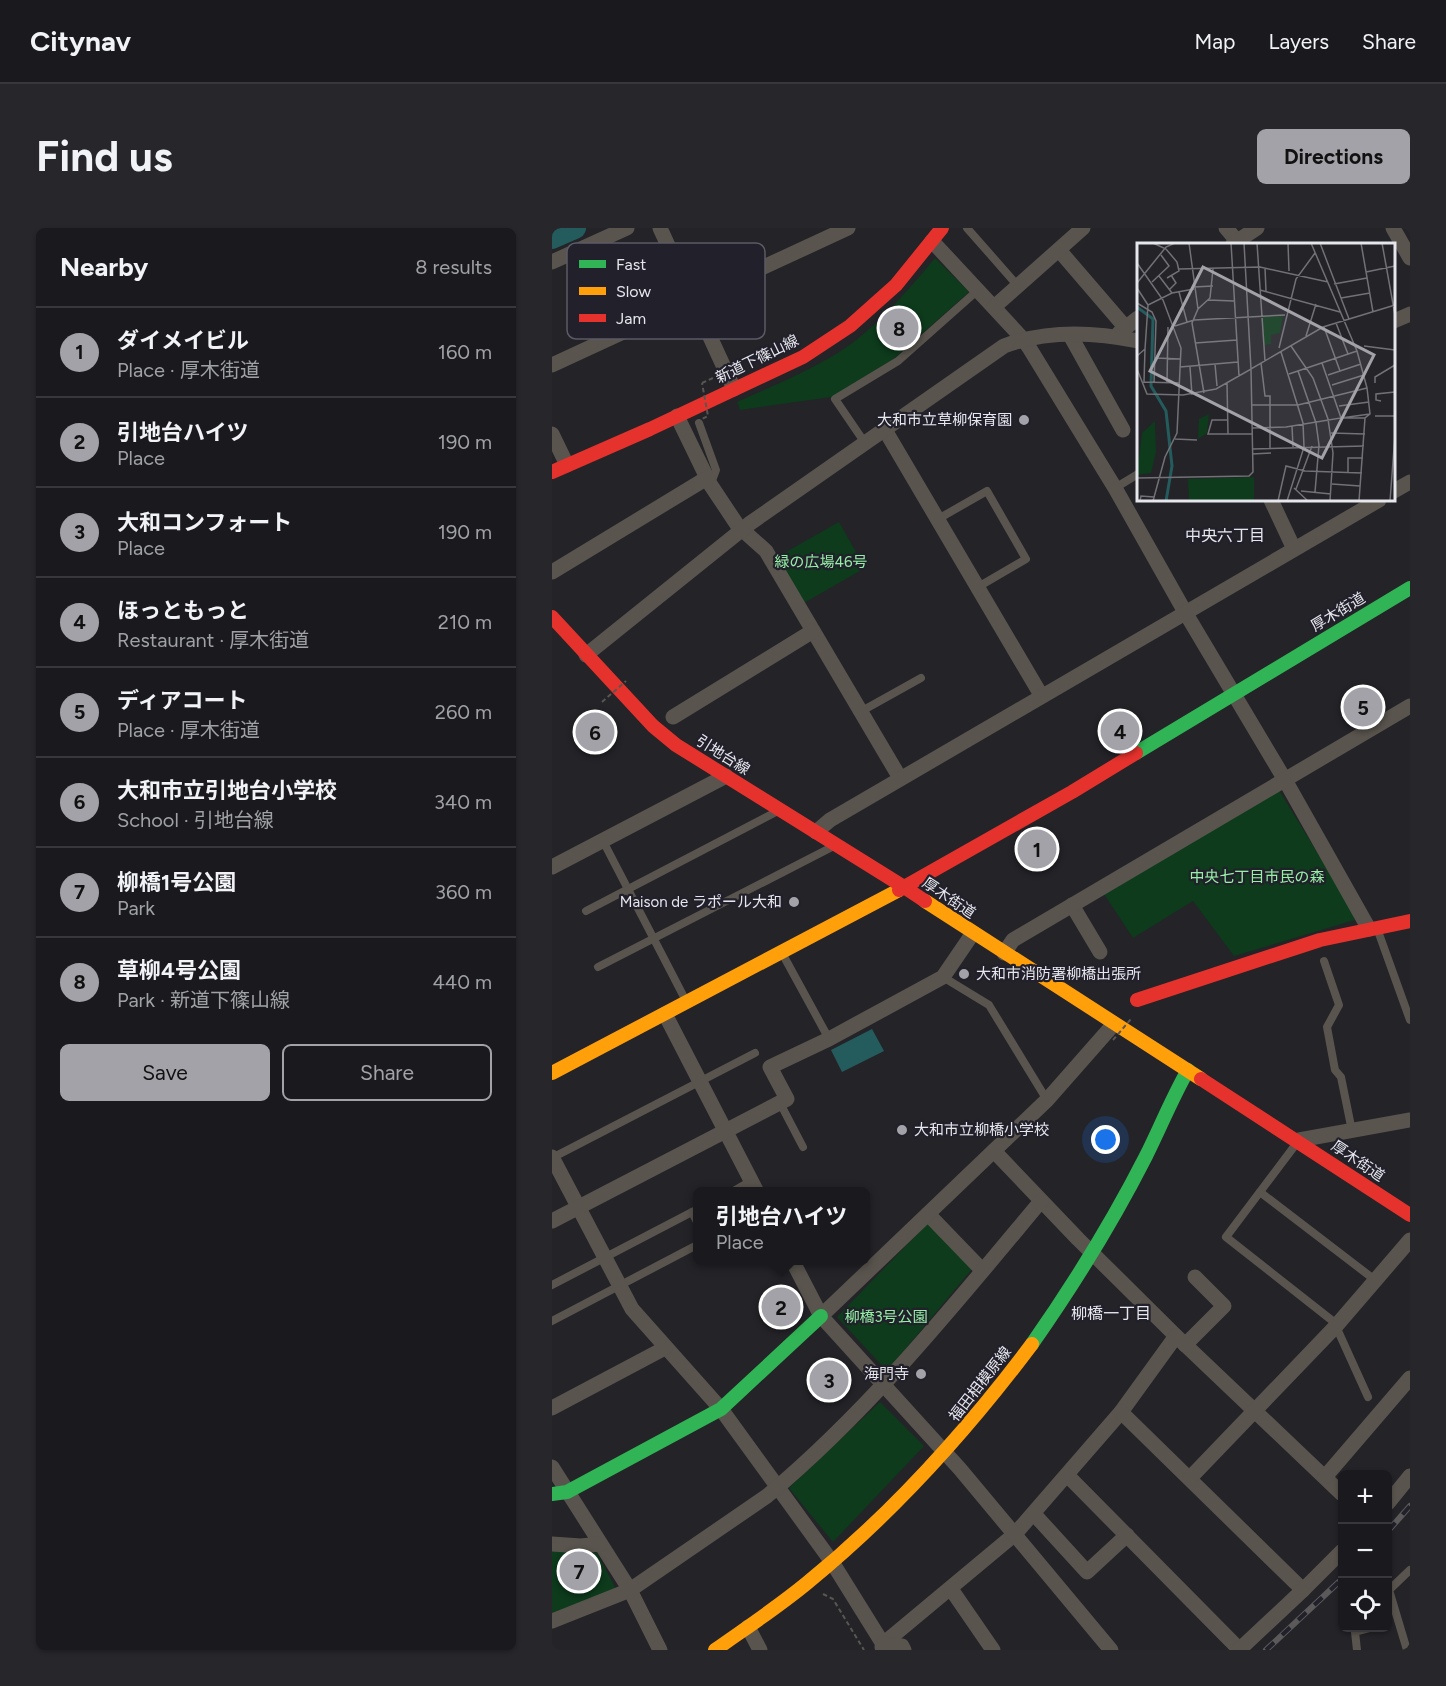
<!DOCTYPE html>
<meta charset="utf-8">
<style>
body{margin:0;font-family:Figtree,"Noto Sans JP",sans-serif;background:#27272b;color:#f1f3f6}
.controls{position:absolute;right:18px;bottom:18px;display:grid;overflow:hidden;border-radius:9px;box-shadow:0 2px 4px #0004}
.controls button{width:54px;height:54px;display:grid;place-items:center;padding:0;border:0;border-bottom:2px solid #38383c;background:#1a1a1e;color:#f1f3f6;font:30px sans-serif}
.you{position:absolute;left:554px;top:912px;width:21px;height:21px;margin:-15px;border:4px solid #fff;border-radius:50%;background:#1a73e8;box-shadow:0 0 0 9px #1a73e833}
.badge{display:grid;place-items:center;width:39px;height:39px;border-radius:50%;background:#a2a2a8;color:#111;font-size:20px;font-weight:700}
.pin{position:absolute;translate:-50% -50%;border:3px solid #fff;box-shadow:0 2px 6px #0006}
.popup{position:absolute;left:141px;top:959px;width:177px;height:78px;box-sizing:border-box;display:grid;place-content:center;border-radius:9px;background:#1a1a1e;filter:drop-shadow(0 2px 4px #0005);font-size:20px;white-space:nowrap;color:#9fa1a4}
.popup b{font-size:22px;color:#f1f3f6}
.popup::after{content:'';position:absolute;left:50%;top:100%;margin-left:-12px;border:12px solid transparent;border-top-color:#1a1a1e}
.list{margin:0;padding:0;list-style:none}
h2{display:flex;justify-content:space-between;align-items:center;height:78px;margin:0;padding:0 24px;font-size:26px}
h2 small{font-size:20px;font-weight:400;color:#9fa1a4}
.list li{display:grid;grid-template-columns:39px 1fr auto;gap:18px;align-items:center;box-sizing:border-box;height:90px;padding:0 24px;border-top:2px solid #38383c}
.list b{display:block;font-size:22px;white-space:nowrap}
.list p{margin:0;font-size:20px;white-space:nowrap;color:#9fa1a4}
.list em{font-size:20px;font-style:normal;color:#9fa1a4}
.actions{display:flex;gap:12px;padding:18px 24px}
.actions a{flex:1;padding:14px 0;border:2px solid #a2a2a8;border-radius:9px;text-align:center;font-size:21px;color:#a2a2a8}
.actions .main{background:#a2a2a8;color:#111}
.icon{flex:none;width:33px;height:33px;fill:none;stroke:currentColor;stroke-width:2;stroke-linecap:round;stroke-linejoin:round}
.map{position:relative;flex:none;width:858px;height:1422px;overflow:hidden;border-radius:9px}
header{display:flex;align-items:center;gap:36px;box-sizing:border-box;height:84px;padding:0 30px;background:#1a1a1e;border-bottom:2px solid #38383c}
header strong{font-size:28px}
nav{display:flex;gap:33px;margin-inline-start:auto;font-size:21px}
.intro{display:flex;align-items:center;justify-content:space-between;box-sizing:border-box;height:144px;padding:0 36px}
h1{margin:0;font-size:42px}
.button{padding:15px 27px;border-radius:9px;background:#a2a2a8;color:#111;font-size:21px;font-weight:700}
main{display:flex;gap:36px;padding:0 36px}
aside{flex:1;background:#1a1a1e;border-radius:9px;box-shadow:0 2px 4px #0004}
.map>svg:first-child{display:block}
.green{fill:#0d3b1c}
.water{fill:#245c5d}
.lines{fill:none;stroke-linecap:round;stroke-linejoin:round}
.river{stroke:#245c5d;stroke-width:22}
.path{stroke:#595652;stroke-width:2;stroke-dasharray:4.5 3;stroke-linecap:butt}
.lane{stroke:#59544d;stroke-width:8}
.street{stroke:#59544d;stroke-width:15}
.fast{stroke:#30b455;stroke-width:14}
.slow{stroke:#ff9f0a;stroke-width:14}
.jam{stroke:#e5322d;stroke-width:14}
.rail-casing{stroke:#5b5959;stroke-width:6}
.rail{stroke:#21202b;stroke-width:4;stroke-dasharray:11;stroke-linecap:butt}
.path-bridge{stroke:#595652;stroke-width:2;stroke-dasharray:4.5 3;stroke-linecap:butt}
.poi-dot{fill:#a2a2a8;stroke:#21202b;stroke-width:2}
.labels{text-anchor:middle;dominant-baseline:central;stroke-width:4.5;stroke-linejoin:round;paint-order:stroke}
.street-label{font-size:15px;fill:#e6e6ed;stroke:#21202b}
.poi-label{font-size:15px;fill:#e6e6ed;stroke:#21202b;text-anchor:end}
.park-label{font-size:15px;fill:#95f0a6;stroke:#21202b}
.neighbourhood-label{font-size:16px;fill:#e6e6ed;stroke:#21202b}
.inset-river{fill:none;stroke:#245c5d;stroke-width:3}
.inset-road{fill:none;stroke:#717177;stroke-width:1.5}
.view{fill:#a2a2a8;fill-opacity:0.15;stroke:#a2a2a8;stroke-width:3}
.inset-edge{fill:none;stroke:#e6e6ed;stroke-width:3}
.key{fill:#21202b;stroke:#5c5b65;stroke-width:1.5}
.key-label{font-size:16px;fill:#e6e6ed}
</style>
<header>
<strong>Citynav</strong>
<nav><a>Map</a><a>Layers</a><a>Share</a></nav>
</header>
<div class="intro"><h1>Find us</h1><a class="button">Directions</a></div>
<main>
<aside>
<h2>Nearby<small>8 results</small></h2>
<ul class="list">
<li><span class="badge">1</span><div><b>ダイメイビル</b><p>Place · 厚木街道</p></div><em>160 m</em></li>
<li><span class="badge">2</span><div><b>引地台ハイツ</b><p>Place</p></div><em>190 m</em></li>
<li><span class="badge">3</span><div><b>大和コンフォート</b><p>Place</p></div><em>190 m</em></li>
<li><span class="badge">4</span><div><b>ほっともっと</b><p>Restaurant · 厚木街道</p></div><em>210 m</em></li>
<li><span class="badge">5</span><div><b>ディアコート</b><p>Place · 厚木街道</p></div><em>260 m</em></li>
<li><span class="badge">6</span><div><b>大和市立引地台小学校</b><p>School · 引地台線</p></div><em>340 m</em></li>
<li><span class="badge">7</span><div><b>柳橋1号公園</b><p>Park</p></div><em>360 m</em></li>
<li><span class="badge">8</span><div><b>草柳4号公園</b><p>Park · 新道下篠山線</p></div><em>440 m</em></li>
</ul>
<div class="actions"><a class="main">Save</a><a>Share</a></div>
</aside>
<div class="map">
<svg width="858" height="1422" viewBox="0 0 858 1422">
<rect width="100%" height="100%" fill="#232328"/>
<g class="green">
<path d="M383,30L417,64L340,132L279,169L188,182L185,174C223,157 270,138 303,113C333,89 358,60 383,30Z"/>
<path d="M287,294L313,340L252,375L225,329Z"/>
<path d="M725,559L806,691L682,728L641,673L581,710L552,666Z"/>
<path d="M377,994L420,1041L335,1143L285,1089Z"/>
<path d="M328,1174L372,1218L281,1314L237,1260Z"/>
<path d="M0,1321L45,1325L64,1361L0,1385Z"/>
</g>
<path class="water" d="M320,801L332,823L290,844L279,822Z"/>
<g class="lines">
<path class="river" d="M0,10L23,0"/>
<g class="path">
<path d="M150,155L161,150"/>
<path d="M271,1366L281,1371L312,1422"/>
</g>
<g class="lane">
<path d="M415,0L466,58"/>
<path d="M147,195L164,242L159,255"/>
<path d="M313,215L283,171L346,133L426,62"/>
<path d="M563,260L586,246"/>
<path d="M386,291L435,263L474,331L426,359"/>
<path d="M308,484L369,450"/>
<path d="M51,613L133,771"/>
<path d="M34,683L224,584"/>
<path d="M826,703L858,792"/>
<path d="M230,725L277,811"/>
<path d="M772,733L787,777L775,799L783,842L789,849L800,903"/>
<path d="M46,739L280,619"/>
<path d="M391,749L437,777L495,872"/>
<path d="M228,875L251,919"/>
<path d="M744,916L674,1009L782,1094L816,1169"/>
<path d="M0,930L203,825"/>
<path d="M180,964L199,953"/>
<path d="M708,964L823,1052"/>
<path d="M145,982L140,984L145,994"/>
<path d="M0,1057L140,984"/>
<path d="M0,1093L145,1017"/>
<path d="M805,1422L803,1404L818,1400"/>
<path d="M855,1422L837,1362L858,1342"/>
</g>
<g class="street">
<path d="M108,0L182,161"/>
<path d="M674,0L685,13"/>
<path d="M841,0L858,30"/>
<path d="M380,13L471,111L478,121L563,260L633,384L733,552L817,701"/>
<path d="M681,16L705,0"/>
<path d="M507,22L574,100"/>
<path d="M0,34L75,0"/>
<path d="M442,79L531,0"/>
<path d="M842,93L858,86"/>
<path d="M567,105L586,90"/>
<path d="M518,107L571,202"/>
<path d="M0,137L296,0"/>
<path d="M125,188L158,256L186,298L214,323L348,550"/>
<path d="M333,202L489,467"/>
<path d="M0,206L15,237"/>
<path d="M842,263L858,254"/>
<path d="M719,272L742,321"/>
<path d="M0,344L155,250"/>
<path d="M34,427L197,296L452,118C494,102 543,104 586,113"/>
<path d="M121,489L261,403"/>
<path d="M264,604L278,592L827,272"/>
<path d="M0,639L174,548"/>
<path d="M520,677L548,724"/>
<path d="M452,725L461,712L858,478"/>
<path d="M113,786L205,964"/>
<path d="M747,912L858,892"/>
<path d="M442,923L526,1011L624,1108L790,1266"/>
<path d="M0,929L80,1081L169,1181L280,1334L331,1416L463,1306L569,1184L624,1108"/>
<path d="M376,986L430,1042"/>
<path d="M0,993L235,871L218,839L277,811L391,749L421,705"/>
<path d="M240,1032L269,1088L408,1241L559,1422"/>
<path d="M269,1088L495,872L561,797"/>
<path d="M633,1117L672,1078L643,1049"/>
<path d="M0,1180L113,1120"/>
<path d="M569,1184L751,1362"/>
<path d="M0,1239L78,1362L108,1422"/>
<path d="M515,1247L687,1421"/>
<path d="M773,1249L858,1150"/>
<path d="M638,1250L784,1098L858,1012"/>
<path d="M836,1275L858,1248"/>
<path d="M482,1286L535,1344L575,1307"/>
<path d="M0,1316L29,1318L48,1316"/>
<path d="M399,1361L441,1422"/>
<path d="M0,1393L78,1362L215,1268C318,1182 403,1076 489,973"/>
<path d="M196,1399L208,1422"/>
<path d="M330,1419L331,1416L350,1418L352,1422"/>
<path d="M687,1422L751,1362L790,1323"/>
</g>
<g class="fast">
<path d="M584,525L858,360"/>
<path d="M480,1116C522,1056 561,993 594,928C608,900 620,870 636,842"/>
<path d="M0,1266L15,1264L169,1181L269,1088"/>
</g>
<g class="slow">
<path d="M373,673L649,851"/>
<path d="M0,845L347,662"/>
<path d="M163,1422C194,1400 226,1379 255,1355C341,1285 414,1204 480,1116"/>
</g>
<g class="jam">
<path d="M0,244L98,201L251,129L298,98L344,57L390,0"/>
<path d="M0,389L101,498L124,517L352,659L347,662"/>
<path d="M373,673L352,659L520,564L584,525"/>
<path d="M585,772L768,712L858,693"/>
<path d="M649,851L858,987"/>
</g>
<g class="rail-casing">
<g id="rail">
<path d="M836,1303L858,1278"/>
<path d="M714,1422L790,1351"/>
</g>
</g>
<use href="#rail" class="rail"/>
<g class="path-bridge">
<path d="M147,195L146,193L156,188L150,155"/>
<path d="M50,474L74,453"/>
<path d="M561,812L579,791"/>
</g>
</g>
<g class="poi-dot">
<circle cx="472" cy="192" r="6"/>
<circle cx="242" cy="674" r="6"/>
<circle cx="412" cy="746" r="6"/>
<circle cx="350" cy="902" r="6"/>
<circle cx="369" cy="1146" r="6"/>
</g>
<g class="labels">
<g class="street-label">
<text transform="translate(205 131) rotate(-26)">新道下篠山線</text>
<text transform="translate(786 384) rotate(-31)">厚木街道</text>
<text transform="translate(171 527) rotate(32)">引地台線</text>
<text transform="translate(397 670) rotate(34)">厚木街道</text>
<text transform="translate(806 933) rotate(34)">厚木街道</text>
<text transform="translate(428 1156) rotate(-52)">福田相模原線</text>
</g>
<g class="poi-label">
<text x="460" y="192">大和市立草柳保育園</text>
<text x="230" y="674">Maison de ラポール大和</text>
<text x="424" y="746" text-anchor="start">大和市消防署柳橋出張所</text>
<text x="362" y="902" text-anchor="start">大和市立柳橋小学校</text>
<text x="357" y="1146">海門寺</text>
</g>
<g class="park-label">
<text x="269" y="334">緑の広場46号</text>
<text x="705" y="649">中央七丁目市民の森</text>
<text x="334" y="1089">柳橋3号公園</text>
</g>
<g class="neighbourhood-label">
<text x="673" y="307">中央六丁目</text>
<text x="559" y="1085">柳橋一丁目</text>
</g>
</g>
<g transform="translate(585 15)">
<rect width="258" height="258" fill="#232328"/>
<path d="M146,73L143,90L134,92V101L127,102L125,74ZM72,171L70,190L61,196L62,176ZM18,178L19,209L14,230L0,232L5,190ZM117,234V258H52L51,236Z" fill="#0d3b1c"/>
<path class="inset-river" d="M0,64L16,76L14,143L29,168L35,223L29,258"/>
<path class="inset-road" d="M16,0L29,6L40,19L42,28L30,35M52,0L61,66M94,0L102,133M107,0L114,126L186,84L258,62M120,0L128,118M151,0L152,28M174,0L220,108L230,145L233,171L228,175L222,258M183,0L212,76M224,0L236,69M245,0L258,72M0,20L26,57L44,105L40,190L28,214L16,258M128,25L129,48M42,26L123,24L191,39M229,29L258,23M22,33L35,50M15,39L32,23L24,12M0,40L29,4L38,0M197,41L230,35M57,44L76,43M0,45L11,62M32,47L39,40L34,32M123,47L203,69M42,49L50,79M204,55L233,50M71,57L97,58M0,60L15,69L19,78L17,140M199,80L211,111M38,83L57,77L148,72M187,84L203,128M169,93L179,61M58,100L100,97M154,103L176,135L191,176L196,210L193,258M227,103L258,107M142,105L159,36L178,10M8,106L7,139L43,140M144,109L166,180L167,204L150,258M0,113L8,106L11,62L35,50L57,46M18,115L44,116M124,120L128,153H133V206M78,121L80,143M43,124L101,119M53,124L55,152M0,126L10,151L46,152L79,146L114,126L116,229L112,233L0,235M161,128L179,180L182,202L178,249M152,131L220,108M191,132L224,121M30,140L31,84M90,140L91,191M238,140V134L258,122M195,142L227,132M67,150L55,80L61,66L73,55L76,26M244,158L239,157V151L258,149M115,162H161L230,145M202,163L232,159M238,173H258M228,175H204L233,171M90,177H75L71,191H115M155,183L156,204M115,185L149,184L204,175L185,120M194,190L228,191M38,196L60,197M115,206L227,203M115,211L134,210M211,229V215H226M195,241L223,243M157,245L171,258M159,246L175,203M164,248L194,251M3,258L4,253L17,254M141,258L149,223L168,228L225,230M253,258L258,192"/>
<path class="view" d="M66,24L237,112L185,215L13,128Z"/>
<rect width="258" height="258" class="inset-edge"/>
</g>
<rect x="15" y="15" width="198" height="96" rx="9" class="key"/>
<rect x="27" y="32" width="27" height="8" fill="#30b455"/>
<rect x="27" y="59" width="27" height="8" fill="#ff9f0a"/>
<rect x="27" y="86" width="27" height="8" fill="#e5322d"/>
<g class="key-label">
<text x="64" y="42">Fast</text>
<text x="64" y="69">Slow</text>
<text x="64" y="96">Jam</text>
</g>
</svg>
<div class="controls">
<button>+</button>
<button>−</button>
<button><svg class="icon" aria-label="locate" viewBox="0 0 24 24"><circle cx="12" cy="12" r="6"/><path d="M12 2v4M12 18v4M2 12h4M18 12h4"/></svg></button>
</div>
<div class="you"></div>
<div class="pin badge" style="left:485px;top:621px">1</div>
<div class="pin badge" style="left:229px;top:1079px">2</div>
<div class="popup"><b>引地台ハイツ</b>Place</div>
<div class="pin badge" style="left:277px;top:1152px">3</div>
<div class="pin badge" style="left:568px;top:503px">4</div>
<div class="pin badge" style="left:811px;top:479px">5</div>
<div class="pin badge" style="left:43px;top:504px">6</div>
<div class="pin badge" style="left:27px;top:1343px">7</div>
<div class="pin badge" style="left:347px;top:100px">8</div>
</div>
</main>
